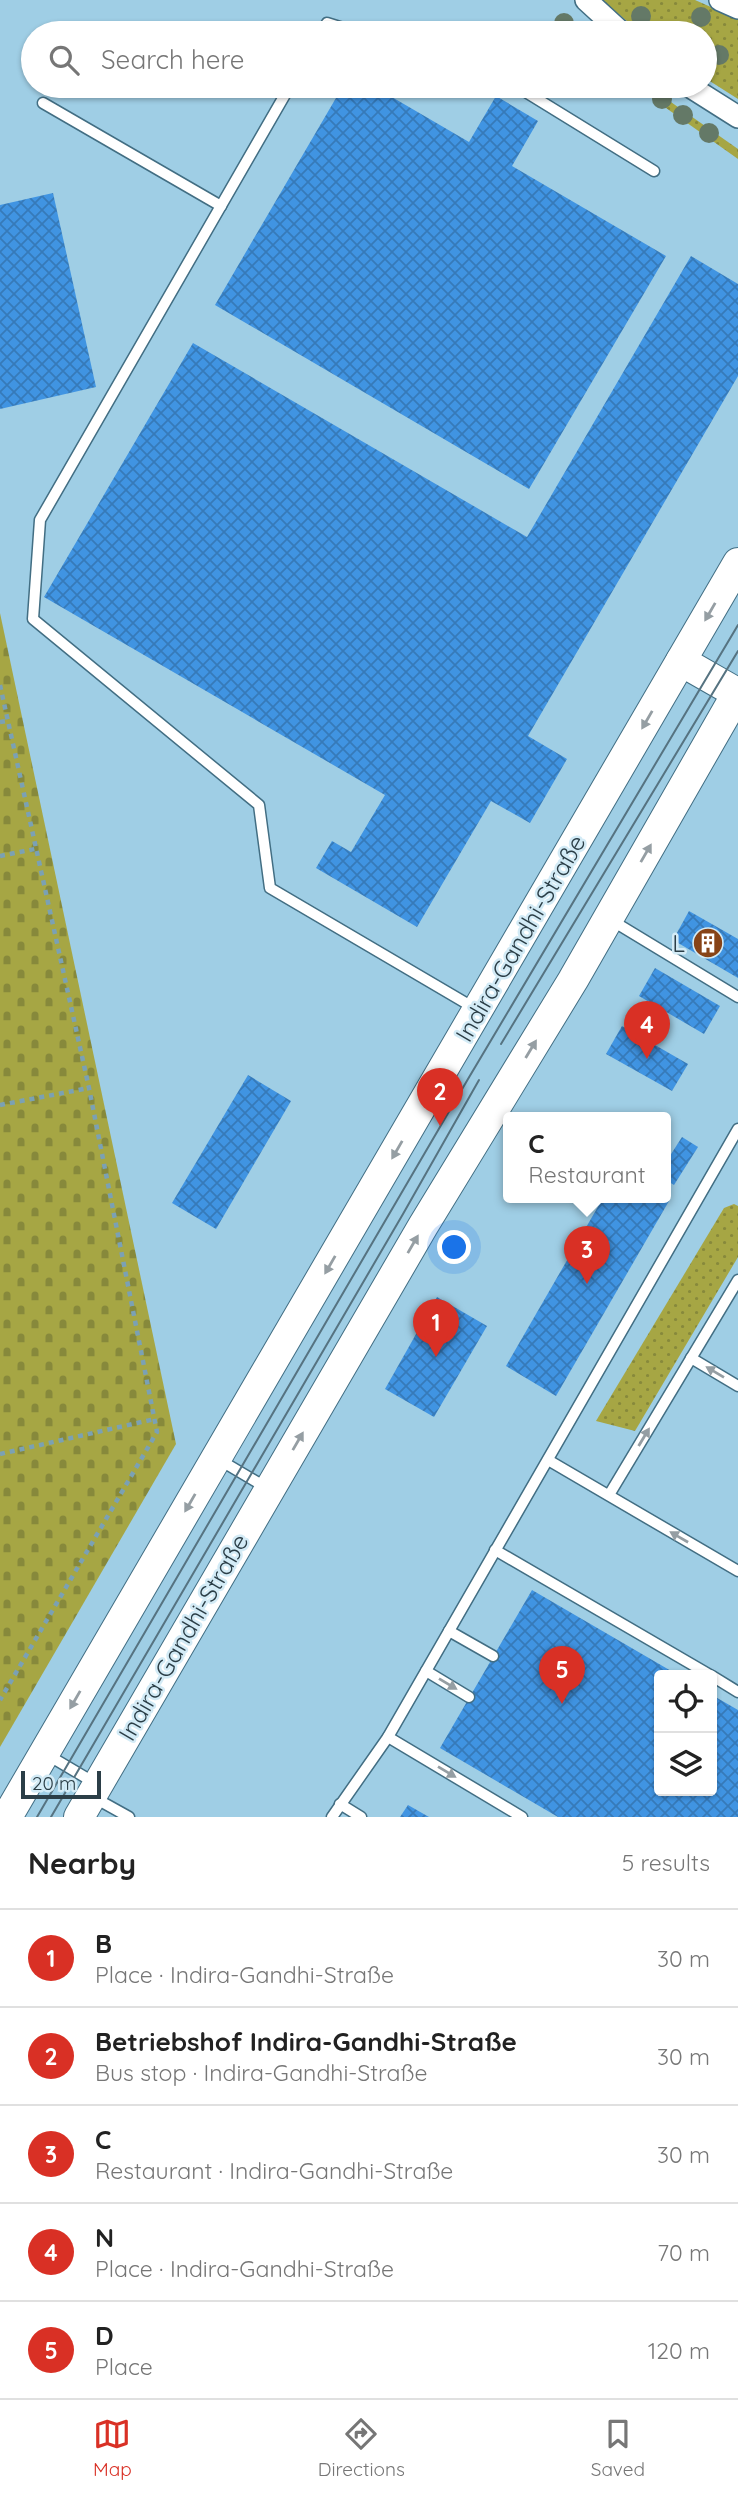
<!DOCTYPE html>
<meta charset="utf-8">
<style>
body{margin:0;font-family:Quicksand,sans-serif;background:#f2f2f2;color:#222}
.controls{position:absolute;right:21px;bottom:21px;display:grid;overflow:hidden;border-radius:7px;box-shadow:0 2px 5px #0004}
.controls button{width:63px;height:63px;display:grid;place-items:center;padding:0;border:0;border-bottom:2px solid #e0e0e0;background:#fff;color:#222;font:35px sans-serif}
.scale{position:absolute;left:21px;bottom:18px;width:80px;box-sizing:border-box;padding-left:7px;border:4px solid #2b3e47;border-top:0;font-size:19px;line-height:24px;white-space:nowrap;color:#2b3e47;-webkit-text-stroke:5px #d3ebf6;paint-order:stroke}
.you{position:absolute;left:455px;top:1248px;width:24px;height:24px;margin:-18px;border:5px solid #fff;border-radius:50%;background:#1a73e8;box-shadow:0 0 0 10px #1a73e833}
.badge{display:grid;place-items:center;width:46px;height:46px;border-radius:50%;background:#d93025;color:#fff;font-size:23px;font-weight:700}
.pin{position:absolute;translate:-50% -58px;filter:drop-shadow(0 2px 4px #0008)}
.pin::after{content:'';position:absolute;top:37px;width:24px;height:21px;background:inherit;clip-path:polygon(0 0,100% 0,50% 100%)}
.popup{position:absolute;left:503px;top:1112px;width:168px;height:91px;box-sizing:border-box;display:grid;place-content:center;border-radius:7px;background:#fff;filter:drop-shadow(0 2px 5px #0005);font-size:23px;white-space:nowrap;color:#767676}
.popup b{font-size:26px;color:#222}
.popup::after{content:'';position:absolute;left:50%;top:100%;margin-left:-14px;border:14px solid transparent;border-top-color:#fff}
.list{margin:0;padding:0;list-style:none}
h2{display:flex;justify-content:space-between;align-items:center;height:91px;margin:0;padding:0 28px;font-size:30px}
h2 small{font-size:23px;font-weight:400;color:#767676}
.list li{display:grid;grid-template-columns:46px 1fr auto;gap:21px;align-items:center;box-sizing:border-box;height:98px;padding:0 28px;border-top:2px solid #e0e0e0}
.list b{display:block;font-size:26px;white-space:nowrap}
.list p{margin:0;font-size:23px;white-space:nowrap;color:#767676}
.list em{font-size:23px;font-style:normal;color:#767676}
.icon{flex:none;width:38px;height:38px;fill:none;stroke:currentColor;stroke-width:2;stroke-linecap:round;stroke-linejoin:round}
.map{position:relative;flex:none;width:738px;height:1817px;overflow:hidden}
.search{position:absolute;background:#fff;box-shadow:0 2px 5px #0004;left:21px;right:21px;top:21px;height:77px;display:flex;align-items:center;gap:18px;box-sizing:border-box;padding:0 24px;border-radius:38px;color:#767676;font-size:26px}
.sheet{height:581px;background:#fff}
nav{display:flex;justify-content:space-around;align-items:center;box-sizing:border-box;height:98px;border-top:2px solid #e0e0e0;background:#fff;font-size:19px;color:#767676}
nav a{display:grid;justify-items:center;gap:4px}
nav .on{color:#d93025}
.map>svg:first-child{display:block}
.grass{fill:url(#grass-dots)}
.cemetery{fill:url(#cemetery-stones)}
.building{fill:url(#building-cross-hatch)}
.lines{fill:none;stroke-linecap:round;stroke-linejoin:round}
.service-casing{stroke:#426e83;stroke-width:13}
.minor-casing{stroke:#426e83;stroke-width:24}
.secondary-casing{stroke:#426e83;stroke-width:32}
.path{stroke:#7ba1b4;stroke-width:4.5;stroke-dasharray:5 5;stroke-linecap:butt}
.service{stroke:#fff;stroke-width:10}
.minor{stroke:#fff;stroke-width:21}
.secondary{stroke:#fff;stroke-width:30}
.tram{stroke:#567381;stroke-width:2}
.tree{fill:#647967}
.oneway{fill:#959ea3}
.labels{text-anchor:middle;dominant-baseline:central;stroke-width:5;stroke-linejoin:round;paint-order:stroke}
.street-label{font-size:24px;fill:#2b3e47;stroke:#d3ebf6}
.poi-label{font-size:24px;fill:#2b3e47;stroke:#d3ebf6;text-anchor:end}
</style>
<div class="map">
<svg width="738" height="1817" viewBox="0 0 738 1817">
<defs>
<pattern id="grass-dots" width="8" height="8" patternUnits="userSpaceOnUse" patternTransform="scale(1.75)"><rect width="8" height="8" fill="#a6a644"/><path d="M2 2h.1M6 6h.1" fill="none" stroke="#87893b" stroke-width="1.8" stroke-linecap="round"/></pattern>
<pattern id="cemetery-stones" width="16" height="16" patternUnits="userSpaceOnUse" patternTransform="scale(1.75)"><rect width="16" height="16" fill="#a6a644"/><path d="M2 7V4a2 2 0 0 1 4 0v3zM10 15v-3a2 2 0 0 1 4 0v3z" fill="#87893b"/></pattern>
<pattern id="building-cross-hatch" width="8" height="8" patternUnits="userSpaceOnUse" patternTransform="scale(1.75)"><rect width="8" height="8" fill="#4094e2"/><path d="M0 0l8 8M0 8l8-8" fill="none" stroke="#367ab9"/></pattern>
</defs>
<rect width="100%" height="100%" fill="#9fcee5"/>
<g class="grass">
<path d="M602,0H695L738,19V99L705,78V33H641Z"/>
<path d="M635,86H648L738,149V159Z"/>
<path d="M734,1204L738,1206V1257L635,1431L596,1421L724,1208Z"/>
</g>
<path class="cemetery" d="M0,613L176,1444L0,1747Z"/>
<g class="building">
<path d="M343,86H373L469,142L496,96L538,121L512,166L666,256L529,489L215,305Z"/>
<path d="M53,193L96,387L0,409V205Z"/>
<path d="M691,256L738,284V376L528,736L567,759L530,823L491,801L417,927L316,868L332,841L351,852L385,795L44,597L193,343L527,537Z"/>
<path d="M689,911L738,939V978L673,940Z"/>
<path d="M655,968L720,1006L704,1034L639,996Z"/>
<path d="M622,1026L688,1064L672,1091L606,1054Z"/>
<path d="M248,1075L291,1101L216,1229L172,1203Z"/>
<path d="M682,1137L698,1147L674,1185L666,1180V1162Z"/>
<path d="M603,1198H665L669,1201L556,1396L506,1366Z"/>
<path d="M437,1297L487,1326L434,1417L385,1389Z"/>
<path d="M532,1590L678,1675H659V1791H712V1695L738,1710V1817H558L440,1748Z"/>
<path d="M408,1805L429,1817H400Z"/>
</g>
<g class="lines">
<g class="service-casing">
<g id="service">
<path d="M321,33L327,23L359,33"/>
<path d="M290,86L40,520L33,619L259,805L270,888L476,1009"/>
<path d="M516,86L654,171"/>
<path d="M43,103L221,206"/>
<path d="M611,920L738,997"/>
<path d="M691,1358L738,1386"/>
<path d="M218,1459L267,1488"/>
<path d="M548,1460L738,1571"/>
<path d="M609,1495L738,1280"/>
<path d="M495,1550L710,1675"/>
<path d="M449,1631L493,1656"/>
<path d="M426,1671L469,1697"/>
<path d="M712,1676L738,1692"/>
<path d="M388,1737L522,1817"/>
<path d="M46,1754L95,1783"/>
<path d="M93,1797L129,1817"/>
<path d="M340,1804L361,1817"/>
<path d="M332,1817L388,1737L738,1129"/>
</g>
</g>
<g class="minor-casing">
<g id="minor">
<path d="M586,0L622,33"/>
<path d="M720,0L738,8"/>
<path d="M689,86L738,117"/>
</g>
</g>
<g class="secondary-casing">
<g id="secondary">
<path d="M681,661L737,693"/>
<path d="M7,1817L738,563"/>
<path d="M79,1817L423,1226L573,980L738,692"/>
</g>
</g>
<g class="path">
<path d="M0,685L89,1088L157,1432L0,1700"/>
<path d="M0,722L7,721"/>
<path d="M0,856L35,849"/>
<path d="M0,1105L89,1088"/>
<path d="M0,1454L155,1419"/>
</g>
<use href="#service" class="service"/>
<use href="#minor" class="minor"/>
<use href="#secondary" class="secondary"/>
<g class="tram">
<path d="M501,1044L738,651"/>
<path d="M37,1817L468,1079L738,625"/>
<path d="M51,1817L403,1214L479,1080"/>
</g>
</g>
<g class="tree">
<circle cx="641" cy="16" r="10"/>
<circle cx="701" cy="17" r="10"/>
<circle cx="564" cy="23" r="10"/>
<circle cx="719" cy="55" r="10"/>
<circle cx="662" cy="99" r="10"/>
<circle cx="683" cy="115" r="10"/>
<circle cx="709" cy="133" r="10"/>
</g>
<defs><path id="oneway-solid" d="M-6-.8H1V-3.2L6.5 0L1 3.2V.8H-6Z" transform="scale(1.75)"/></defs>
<g class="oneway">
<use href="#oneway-solid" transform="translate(710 612) rotate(120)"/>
<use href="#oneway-solid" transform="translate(647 720) rotate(120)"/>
<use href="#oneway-solid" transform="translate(646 853) rotate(-60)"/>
<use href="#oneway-solid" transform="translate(531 1049) rotate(-59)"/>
<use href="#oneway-solid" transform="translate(397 1150) rotate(120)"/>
<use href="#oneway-solid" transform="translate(413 1244) rotate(-60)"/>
<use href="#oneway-solid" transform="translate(330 1265) rotate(120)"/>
<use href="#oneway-solid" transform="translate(715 1372) rotate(-149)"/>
<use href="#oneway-solid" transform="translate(644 1437) rotate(-59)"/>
<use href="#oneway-solid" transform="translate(298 1441) rotate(-60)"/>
<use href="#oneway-solid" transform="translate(190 1503) rotate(120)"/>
<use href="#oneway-solid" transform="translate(679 1537) rotate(-150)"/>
<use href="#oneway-solid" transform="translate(448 1684) rotate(31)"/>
<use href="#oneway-solid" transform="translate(75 1700) rotate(120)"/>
<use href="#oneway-solid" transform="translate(447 1772) rotate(31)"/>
</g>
<defs>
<g id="building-disc" transform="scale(1.575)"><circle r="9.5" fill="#874317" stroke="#d3ebf6"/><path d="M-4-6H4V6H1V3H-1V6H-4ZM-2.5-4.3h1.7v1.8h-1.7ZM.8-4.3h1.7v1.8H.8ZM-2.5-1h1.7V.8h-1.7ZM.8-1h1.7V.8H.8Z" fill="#fff"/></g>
</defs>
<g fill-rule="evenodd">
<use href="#building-disc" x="708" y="943"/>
</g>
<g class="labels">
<g class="street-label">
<text transform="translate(520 938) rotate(-60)">Indira-Gandhi-Straße</text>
<text transform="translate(183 1637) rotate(-60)">Indira-Gandhi-Straße</text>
</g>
<g class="poi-label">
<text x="685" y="943">L</text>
</g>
</g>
</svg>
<div class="controls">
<button><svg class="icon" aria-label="locate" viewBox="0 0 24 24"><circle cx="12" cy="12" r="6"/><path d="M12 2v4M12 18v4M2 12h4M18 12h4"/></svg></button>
<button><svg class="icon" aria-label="layers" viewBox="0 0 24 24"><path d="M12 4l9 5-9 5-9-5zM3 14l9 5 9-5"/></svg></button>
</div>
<div class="scale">20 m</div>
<div class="you"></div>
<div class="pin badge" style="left:436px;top:1357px">1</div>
<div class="pin badge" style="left:440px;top:1126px">2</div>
<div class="pin badge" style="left:587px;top:1284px">3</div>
<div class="popup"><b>C</b>Restaurant</div>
<div class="pin badge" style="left:647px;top:1059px">4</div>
<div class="pin badge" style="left:562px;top:1704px">5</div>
<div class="search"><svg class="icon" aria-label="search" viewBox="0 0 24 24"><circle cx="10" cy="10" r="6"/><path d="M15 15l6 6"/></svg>Search here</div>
</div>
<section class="sheet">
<h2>Nearby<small>5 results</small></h2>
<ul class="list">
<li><span class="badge">1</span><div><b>B</b><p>Place · Indira-Gandhi-Straße</p></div><em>30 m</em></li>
<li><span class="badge">2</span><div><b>Betriebshof Indira-Gandhi-Straße</b><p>Bus stop · Indira-Gandhi-Straße</p></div><em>30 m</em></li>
<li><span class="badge">3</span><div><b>C</b><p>Restaurant · Indira-Gandhi-Straße</p></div><em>30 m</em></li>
<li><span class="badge">4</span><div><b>N</b><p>Place · Indira-Gandhi-Straße</p></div><em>70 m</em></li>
<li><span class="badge">5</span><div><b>D</b><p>Place</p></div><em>120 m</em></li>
</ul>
</section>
<nav>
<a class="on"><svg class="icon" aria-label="map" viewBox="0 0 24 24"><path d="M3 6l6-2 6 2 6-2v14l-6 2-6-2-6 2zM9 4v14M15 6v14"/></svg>Map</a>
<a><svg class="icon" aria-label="directions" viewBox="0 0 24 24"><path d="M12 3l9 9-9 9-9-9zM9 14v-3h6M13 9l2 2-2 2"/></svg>Directions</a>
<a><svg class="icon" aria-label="saved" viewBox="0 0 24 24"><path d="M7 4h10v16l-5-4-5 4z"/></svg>Saved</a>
</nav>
